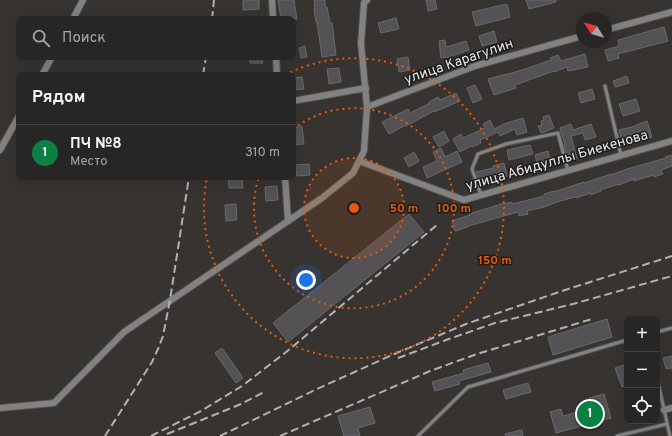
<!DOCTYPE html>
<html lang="ru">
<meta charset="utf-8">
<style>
body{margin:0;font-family:Overpass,sans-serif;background:#302e2d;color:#f1f3f6}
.controls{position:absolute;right:12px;bottom:12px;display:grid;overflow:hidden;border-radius:8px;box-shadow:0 4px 16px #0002}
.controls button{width:36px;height:36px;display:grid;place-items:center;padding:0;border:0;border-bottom:1px solid #444342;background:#282625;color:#f1f3f6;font:20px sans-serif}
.compass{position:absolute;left:576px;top:12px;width:36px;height:36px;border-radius:50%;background:#282625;box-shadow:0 4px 16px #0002;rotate:307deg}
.you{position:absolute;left:306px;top:280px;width:14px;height:14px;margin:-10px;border:3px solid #fff;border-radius:50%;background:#1a73e8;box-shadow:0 0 0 6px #1a73e833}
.badge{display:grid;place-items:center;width:26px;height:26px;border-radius:50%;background:#0b8043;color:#fff;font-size:13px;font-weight:700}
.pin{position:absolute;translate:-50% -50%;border:2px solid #fff;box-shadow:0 1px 4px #0006}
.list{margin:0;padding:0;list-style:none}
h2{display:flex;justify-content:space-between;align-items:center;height:52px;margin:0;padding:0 16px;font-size:17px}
h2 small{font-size:13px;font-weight:400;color:#a5a5a7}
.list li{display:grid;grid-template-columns:26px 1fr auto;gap:12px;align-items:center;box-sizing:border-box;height:56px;padding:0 16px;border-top:1px solid #444342}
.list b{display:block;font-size:15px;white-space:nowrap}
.list p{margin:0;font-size:13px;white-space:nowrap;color:#a5a5a7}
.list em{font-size:13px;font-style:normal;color:#a5a5a7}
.icon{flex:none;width:22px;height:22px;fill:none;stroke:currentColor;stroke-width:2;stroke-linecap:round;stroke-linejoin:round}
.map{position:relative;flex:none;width:672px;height:436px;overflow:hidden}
.search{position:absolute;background:#282625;box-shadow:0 4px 16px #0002;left:16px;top:16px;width:280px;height:44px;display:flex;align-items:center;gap:10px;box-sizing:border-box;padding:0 14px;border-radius:8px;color:#a5a5a7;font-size:15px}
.panel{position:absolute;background:#282625;box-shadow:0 4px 16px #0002;left:16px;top:72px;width:280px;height:108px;border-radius:8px}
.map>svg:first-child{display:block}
.building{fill:#555255;stroke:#6b686b}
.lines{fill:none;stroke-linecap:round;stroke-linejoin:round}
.lane-casing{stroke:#53504e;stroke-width:5}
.street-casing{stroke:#53504e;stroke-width:8}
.lane{stroke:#818281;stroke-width:3}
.street{stroke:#818281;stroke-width:6}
.rail{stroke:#b3b0af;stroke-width:2;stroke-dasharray:8 4;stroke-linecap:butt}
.ring{fill:none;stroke:#e8590c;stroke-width:2;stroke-dasharray:2 4}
.labels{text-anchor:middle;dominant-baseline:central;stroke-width:3;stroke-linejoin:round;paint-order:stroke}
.street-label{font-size:14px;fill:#e9e6e5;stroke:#1d1b1a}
.centre{fill:#e8590c;stroke:#1d1b1a;stroke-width:2}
.ring-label{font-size:12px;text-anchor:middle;font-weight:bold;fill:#e8590c;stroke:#1d1b1a;stroke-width:3;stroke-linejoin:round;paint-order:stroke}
</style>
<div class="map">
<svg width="672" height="436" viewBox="0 0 672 436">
<rect width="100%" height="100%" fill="#363331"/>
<g class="building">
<path d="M243,0H259V9L243,10Z"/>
<path d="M278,0H294L297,19H281Z"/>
<path d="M314,0H325V7H327L330,23H332L336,55L322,57L317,22H316L314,9H315Z"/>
<path d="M426,0H435L437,9L428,11Z"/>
<path d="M526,0H556V2L529,9Z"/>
<path d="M507,4L510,17L476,26L472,12Z"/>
<path d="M396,18L399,29L381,33L378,23Z"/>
<path d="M664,27L668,41L618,54L619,58L608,61L605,50L619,46L618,40Z"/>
<path d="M494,31L497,42L482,46L479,36Z"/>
<path d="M445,40L446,47L466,41L469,50L449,57L441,58L439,41Z"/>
<path d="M305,46L307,57L301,58L299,48Z"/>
<path d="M585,54L588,67L568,71L567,67L554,72V71L515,85L516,88L494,95L488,79L499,76L512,73L531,67L551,60L550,58L558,55L561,61Z"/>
<path d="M250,57H262L263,63H250Z"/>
<path d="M408,57L410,70L399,72L397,59Z"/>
<path d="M339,68L341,82L329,84L327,69Z"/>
<path d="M627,76L629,83L615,87L613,81Z"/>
<path d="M302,77L304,89L293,90V78Z"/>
<path d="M475,85L482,99L473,103L467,88Z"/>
<path d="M592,89L595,99L581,103L578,93Z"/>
<path d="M456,93L460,101L434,112V111L406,126V125L389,134L382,122L408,109L410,113L430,103L429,102L438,97L440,100Z"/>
<path d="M636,99L640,111L623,116L619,104Z"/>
<path d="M549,115L554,128L541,133L538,126L542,125L541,121L544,120L543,117Z"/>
<path d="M523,118L527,132L517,135L515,129L500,136L498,132L480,140L481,143L472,147L471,146L460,152L453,139L461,134L463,138L485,128L483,124L490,120L494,129L504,124Z"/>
<path d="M647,121L652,137L623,146L619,130L636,126V125Z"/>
<path d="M571,124L573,130L591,124L596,137L585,140L583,133L571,136L577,159L569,161L564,145H565L560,128Z"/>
<path d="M302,126L304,144L294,145L293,128Z"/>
<path d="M444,131L449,141L439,147L433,137Z"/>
<path d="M530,145L533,154L509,160L507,150Z"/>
<path d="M441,148L445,157L457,151L462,162L427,178L423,167L437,161L433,152Z"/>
<path d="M548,151L552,166L539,169L535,155Z"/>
<path d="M414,152L419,161L409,167L404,158Z"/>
<path d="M672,155V166L661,170L663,174L654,177V175L634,181V179L619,185V184L600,190L601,191L591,195V193L576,198L575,197L557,202L544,207L527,211L528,214L519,216L518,212L468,226V227L455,231L452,221L470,215L469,214L501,204L512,202V204L544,196V194L554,191V192L584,182V183L611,174V175L627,169L666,158L665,157Z"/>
<path d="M504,163L507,176L480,184L476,172L493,168V166Z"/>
<path d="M309,164L310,175L297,176L295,165Z"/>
<path d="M228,177H242L243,188H229Z"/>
<path d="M277,186L278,200L266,201L265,187Z"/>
<path d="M236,204L237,220L226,221L225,205Z"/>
<path d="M409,214L424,232L288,342L273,323Z"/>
<path d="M607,319L612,337L553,355L548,337Z"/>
<path d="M222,348L243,378L236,383L215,353Z"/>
<path d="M672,356V368L666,369L663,358Z"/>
<path d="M488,363L491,372L459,381L460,384L435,391L432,382L464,373L463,370Z"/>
<path d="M627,364V385L622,387L615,368Z"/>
<path d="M528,383L531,392L506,399L503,390Z"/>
<path d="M604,394L611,418L556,433L550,412L561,409L563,416L591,408L589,398Z"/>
<path d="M370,407L375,423L358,428L360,436H344L338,416Z"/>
<path d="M522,430L523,436H506L505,434Z"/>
</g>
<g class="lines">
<g class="lane-casing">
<g id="lane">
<path d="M605,86L621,155"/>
<path d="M481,195L472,169L478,154L506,144L558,133L568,171"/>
<path d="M657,332L672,328"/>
<path d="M657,378L670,436"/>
<path d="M418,436L468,387L627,340"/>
<path d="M617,436L667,424"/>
</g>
</g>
<g class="street-casing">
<g id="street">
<path d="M272,0L273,19"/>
<path d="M73,19L83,0"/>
<path d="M606,30L672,12"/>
<path d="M276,57L277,75"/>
<path d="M42,75L52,57"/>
<path d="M293,101L366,88"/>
<path d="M367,107L475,66L582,36"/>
<path d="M0,150L19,116"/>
<path d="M359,161L464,200L672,141"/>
<path d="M285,177L288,221"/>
<path d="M0,408L54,403L124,332L322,198L353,173L364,151L367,107L361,43L364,3L367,0"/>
<path d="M664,410L672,408"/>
</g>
</g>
<use href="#lane" class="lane"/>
<use href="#street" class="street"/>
<g class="rail">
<path d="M212,19L214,0"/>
<path d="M203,75L206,57"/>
<path d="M398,358L446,340L495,323L573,304L672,276"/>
<path d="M167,434L241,404L266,391"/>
<path d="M105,436L152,362L158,349L163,336L170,300L189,177"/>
<path d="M151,436L201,411L242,386L290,349L438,224"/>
<path d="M220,436L317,389L392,355L466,324L562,291L672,256"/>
<path d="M280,436L430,371L477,354L592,319"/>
</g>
</g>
<circle cx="354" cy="208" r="50" fill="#e8590c" fill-opacity=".12"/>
<g class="ring">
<circle cx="354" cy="208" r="50"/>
<path d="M293 129A100 100 0 1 1 259 177"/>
<path d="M285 75A150 150 0 1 1 207 178"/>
</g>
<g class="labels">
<g class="street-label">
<text transform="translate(459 62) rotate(-19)">улица Карагулин</text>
<text transform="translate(557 161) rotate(-16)">улица Абидуллы Биекенова</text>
</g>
</g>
<circle cx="354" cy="208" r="6" class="centre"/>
<g class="ring-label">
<text x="404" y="212">50 m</text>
<text x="454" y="212">100 m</text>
<text x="495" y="264">150 m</text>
</g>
</svg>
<div class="controls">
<button>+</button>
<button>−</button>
<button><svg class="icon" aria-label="locate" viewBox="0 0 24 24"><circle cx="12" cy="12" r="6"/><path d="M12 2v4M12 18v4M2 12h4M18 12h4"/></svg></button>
</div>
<svg class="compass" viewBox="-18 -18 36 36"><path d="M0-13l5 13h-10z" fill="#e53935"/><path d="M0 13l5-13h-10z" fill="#a5a5a7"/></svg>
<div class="you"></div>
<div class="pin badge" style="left:590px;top:414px">1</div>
<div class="search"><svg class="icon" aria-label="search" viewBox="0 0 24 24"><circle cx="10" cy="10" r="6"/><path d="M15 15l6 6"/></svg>Поиск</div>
<section class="panel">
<h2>Рядом<small></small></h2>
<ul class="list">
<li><span class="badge">1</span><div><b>ПЧ №8</b><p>Место</p></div><em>310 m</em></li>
</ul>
</section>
</div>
